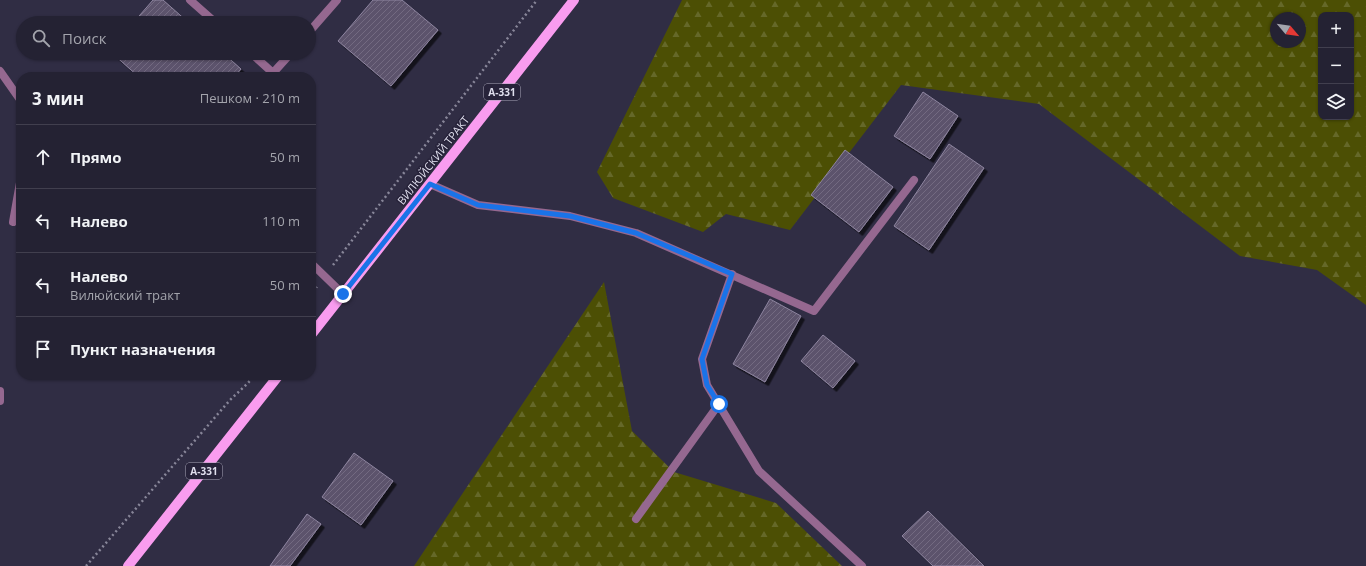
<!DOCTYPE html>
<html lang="ru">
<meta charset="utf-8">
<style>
body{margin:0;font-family:"Open Sans",sans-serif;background:#302f3f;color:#f1f3f6}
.controls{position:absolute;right:12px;top:12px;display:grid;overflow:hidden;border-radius:8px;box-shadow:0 1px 3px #0004}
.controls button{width:36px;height:36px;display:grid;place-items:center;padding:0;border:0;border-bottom:1px solid #413f4e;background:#242233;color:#f1f3f6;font:20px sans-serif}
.compass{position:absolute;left:1270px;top:12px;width:36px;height:36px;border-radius:50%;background:#242233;box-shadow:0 1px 3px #0004;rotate:119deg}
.stop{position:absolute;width:12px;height:12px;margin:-9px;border:3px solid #1a73e8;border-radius:50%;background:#fff}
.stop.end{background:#1a73e8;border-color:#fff;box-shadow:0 1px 4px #0008}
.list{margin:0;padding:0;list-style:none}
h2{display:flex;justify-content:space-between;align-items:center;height:52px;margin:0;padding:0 16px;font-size:17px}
h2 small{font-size:13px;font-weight:400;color:#a3a4ac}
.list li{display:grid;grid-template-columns:26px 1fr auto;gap:12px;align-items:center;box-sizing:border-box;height:64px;padding:0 16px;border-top:1px solid #413f4e}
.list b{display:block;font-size:15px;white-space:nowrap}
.list p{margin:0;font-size:13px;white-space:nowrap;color:#a3a4ac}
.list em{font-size:13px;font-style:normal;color:#a3a4ac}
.icon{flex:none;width:22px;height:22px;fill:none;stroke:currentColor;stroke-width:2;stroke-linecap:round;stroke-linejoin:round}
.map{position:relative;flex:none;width:1366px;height:566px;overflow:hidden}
.search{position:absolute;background:#242233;box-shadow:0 1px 3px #0004;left:16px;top:16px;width:300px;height:44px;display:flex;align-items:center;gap:10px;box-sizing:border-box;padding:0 14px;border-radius:22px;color:#a3a4ac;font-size:15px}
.panel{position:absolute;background:#242233;box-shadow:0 1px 3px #0004;left:16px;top:72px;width:300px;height:308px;border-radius:16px}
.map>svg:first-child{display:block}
.forest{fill:url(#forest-firs);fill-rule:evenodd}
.building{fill:url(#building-hatch);stroke:#8e85a0;filter:url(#shadow)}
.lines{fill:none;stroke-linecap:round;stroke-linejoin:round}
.path{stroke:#888699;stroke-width:2.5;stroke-dasharray:2 3;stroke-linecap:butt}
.lane{stroke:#956890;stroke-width:8}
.street{stroke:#956890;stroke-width:8}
.primary{stroke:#f99cef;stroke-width:10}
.route{stroke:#1a73e8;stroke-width:5}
.labels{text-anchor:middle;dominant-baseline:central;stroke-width:3;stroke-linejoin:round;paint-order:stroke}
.shield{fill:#27233a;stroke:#a8a6b7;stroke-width:1}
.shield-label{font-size:10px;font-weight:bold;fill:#dfdeed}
.street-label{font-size:11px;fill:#dfdeed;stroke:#27233a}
</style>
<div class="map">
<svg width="1366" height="566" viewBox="0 0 1366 566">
<defs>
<pattern id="forest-firs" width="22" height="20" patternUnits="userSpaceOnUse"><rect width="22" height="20" fill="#4c4f04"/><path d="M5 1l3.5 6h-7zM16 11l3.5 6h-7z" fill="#656829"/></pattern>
<pattern id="building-hatch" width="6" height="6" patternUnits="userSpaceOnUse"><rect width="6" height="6" fill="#5c536c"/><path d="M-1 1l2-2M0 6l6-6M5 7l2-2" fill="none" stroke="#736b81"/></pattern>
<filter id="shadow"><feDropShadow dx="3.5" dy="3.5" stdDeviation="0" flood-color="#0009"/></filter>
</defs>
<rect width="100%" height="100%" fill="#302d44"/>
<g class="forest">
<path d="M682,0H1366V305L1317,270L1240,256L1039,104L901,85L790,230L726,214L703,232L613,198L597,172ZM1321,15H1351V117H1321ZM1276,18H1300V42H1276Z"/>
<path d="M604,282L632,431L674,472L776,503L842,566H414Z"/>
</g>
<g class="building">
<path d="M153,0H163L189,23H133Z"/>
<path d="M373,0H402L438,30L391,86L338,41Z"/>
<path d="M112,53H223L241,69L234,77H139Z"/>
<path d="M923,92L958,116L930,159L894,136Z"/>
<path d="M949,144L984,168L929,250L894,226Z"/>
<path d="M845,150L893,187L859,232L811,195Z"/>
<path d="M770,299L801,316L765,382L733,364Z"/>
<path d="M823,335L855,361L833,388L801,361Z"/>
<path d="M354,453L393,481L361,525L322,497Z"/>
<path d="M928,511L984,566H933L902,536Z"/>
<path d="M307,514L321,524L290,566H270Z"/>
</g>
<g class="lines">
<g class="path">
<path d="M333,265L537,0"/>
<path d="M311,296L317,287"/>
<path d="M86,566L230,400L247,384L255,375"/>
</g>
<g class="lane">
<path d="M0,71L21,101"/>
<path d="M430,184L478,205L570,216L636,233L814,311L914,180"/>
<path d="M13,222L21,177"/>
<path d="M732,274L702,359L707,385L759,471L862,566"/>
<path d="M636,519L719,404"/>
</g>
<g class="street">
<path d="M190,0L216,23"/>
<path d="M309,32L337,0"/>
<path d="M251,53L273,73L291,53"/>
<path d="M311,263L343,294"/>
<path d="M0,391V401"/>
</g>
<g class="primary">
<path d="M311,335L574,0"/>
<path d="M128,566L279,375"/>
</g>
</g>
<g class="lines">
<path class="route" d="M343,294L430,184L478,205L570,216L636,233L732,274L702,359L707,385L719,404"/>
</g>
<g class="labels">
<g class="shield">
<rect x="484" y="84" width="36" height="16" rx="3"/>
<rect x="186" y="463" width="36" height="16" rx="3"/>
</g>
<g class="shield-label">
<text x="502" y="92">А-331</text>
<text x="204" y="471">А-331</text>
</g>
<g class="street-label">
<text transform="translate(433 160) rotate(-52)">ВИЛЮЙСКИЙ ТРАКТ</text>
</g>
</g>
</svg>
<div class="controls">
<button>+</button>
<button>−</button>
<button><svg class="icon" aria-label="layers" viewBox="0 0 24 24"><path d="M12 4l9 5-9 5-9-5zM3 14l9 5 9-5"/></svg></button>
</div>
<svg class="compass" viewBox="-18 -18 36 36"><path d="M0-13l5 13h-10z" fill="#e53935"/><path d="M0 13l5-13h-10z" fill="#a3a4ac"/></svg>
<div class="stop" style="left:719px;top:404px"></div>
<div class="stop end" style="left:343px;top:294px"></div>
<div class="search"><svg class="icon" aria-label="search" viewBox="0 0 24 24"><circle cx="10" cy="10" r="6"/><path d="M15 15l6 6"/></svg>Поиск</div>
<section class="panel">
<h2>3 мин<small>Пешком · 210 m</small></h2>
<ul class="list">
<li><svg class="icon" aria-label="ahead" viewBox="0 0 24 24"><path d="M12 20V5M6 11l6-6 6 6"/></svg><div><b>Прямо</b></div><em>50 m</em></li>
<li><svg class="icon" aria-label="left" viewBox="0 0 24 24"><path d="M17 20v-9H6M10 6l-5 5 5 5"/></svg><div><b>Налево</b></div><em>110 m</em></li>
<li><svg class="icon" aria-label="left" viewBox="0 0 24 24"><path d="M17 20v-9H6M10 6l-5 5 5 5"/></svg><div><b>Налево</b><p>Вилюйский тракт</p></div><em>50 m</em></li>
<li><svg class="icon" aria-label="arrive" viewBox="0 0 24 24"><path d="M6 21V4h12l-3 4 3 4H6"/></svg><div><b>Пункт назначения</b></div></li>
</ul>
</section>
</div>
